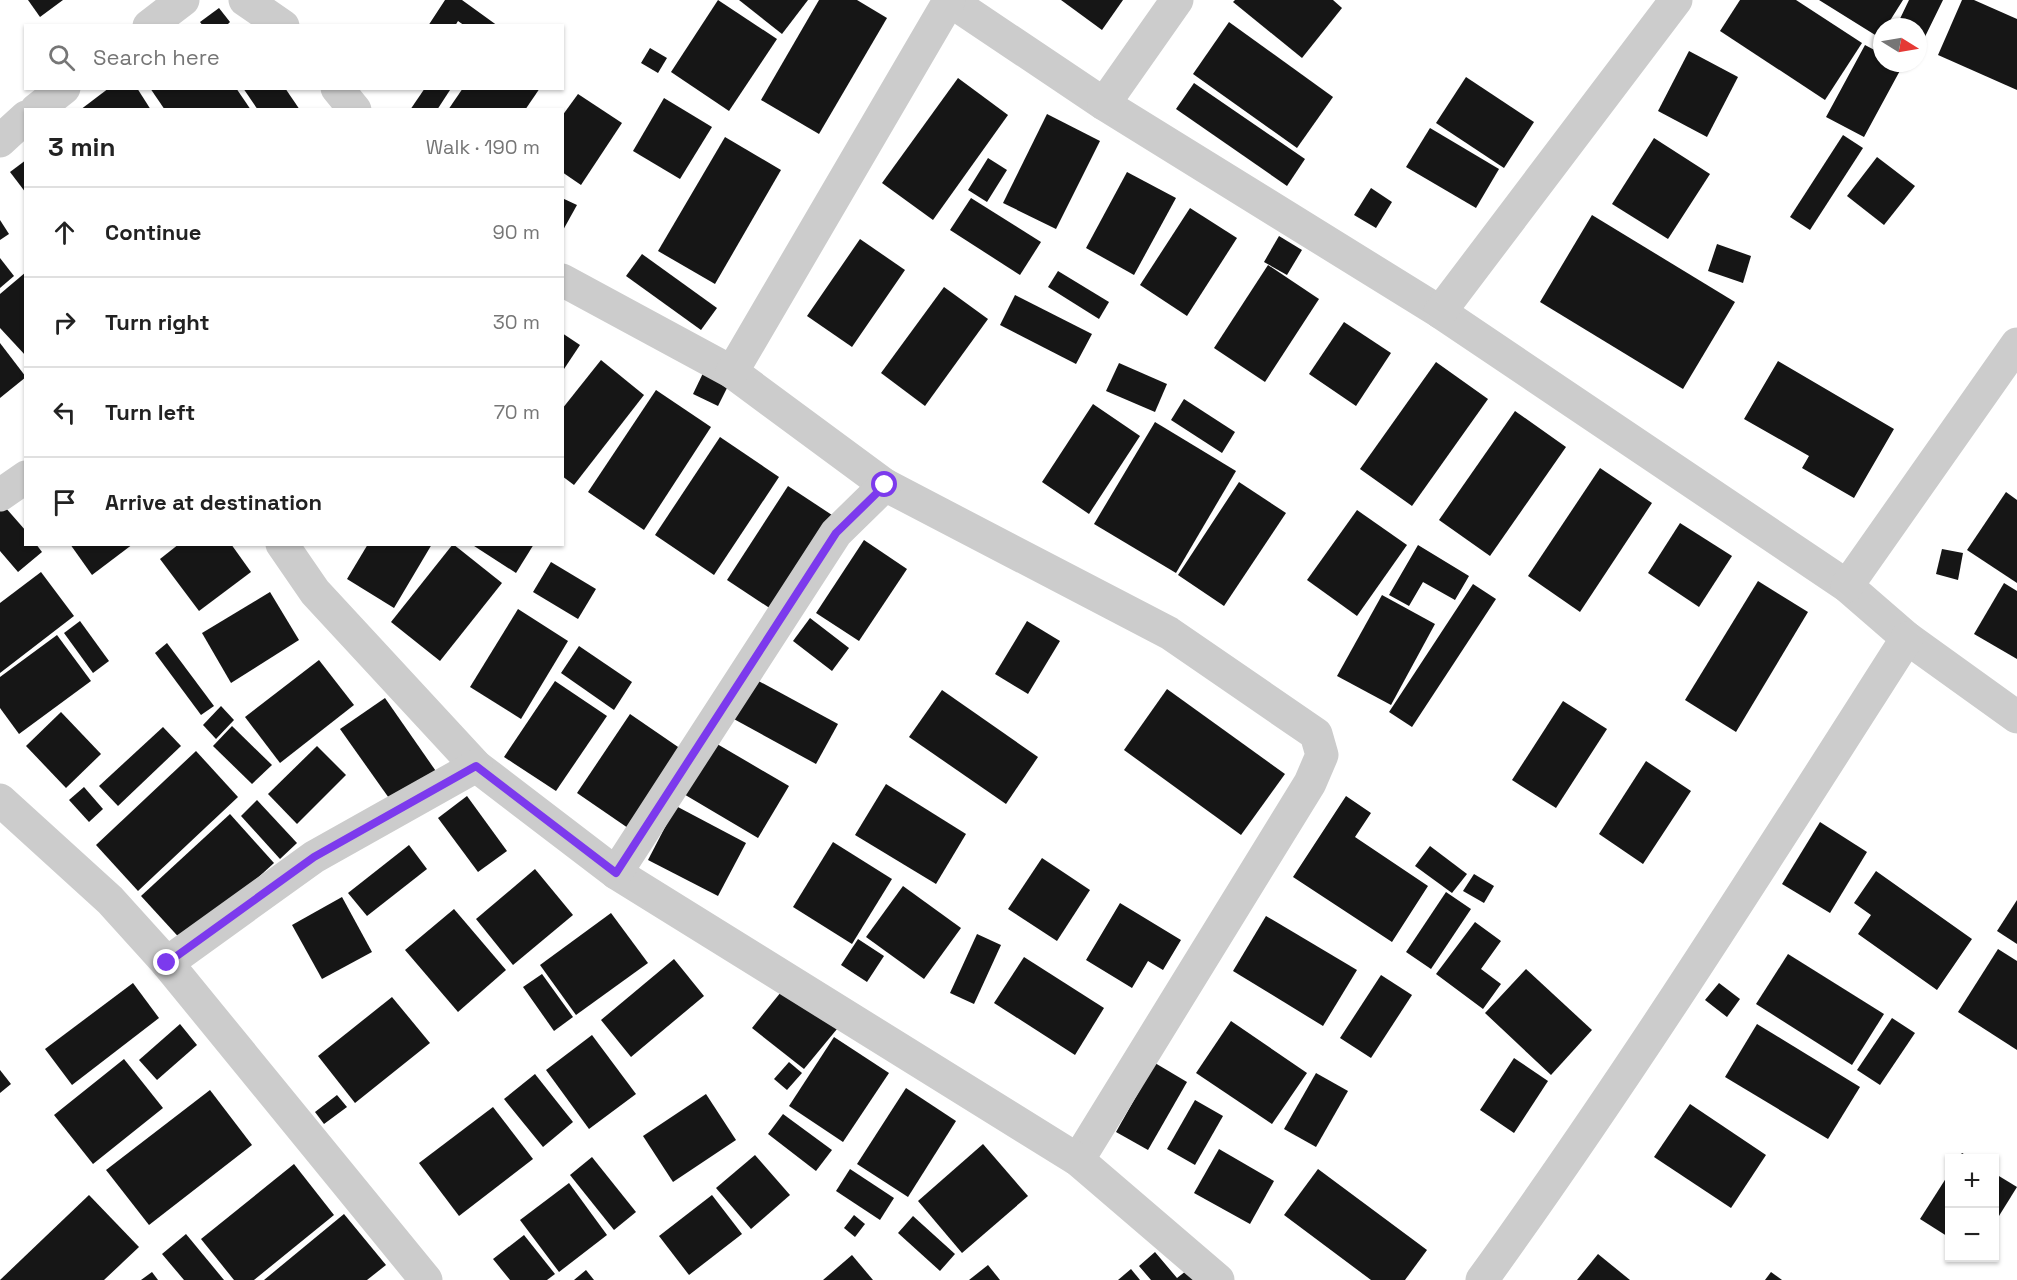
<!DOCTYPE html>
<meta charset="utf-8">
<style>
body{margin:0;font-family:"Space Grotesk",sans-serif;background:#f2f2f2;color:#222}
.controls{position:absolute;right:18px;bottom:18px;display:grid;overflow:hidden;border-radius:0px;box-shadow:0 2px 4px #0004}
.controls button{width:54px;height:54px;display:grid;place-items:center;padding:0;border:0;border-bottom:2px solid #e0e0e0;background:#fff;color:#222;font:30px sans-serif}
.compass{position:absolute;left:1873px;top:18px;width:54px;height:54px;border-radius:50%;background:#fff;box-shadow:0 2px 4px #0004;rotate:101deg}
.stop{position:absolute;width:18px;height:18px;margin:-14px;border:4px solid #7c3aed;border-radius:50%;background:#fff}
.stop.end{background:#7c3aed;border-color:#fff;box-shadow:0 2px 6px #0008}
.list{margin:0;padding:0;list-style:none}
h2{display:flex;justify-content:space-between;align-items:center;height:78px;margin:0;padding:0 24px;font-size:26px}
h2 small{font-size:20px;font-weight:400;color:#767676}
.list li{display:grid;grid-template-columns:39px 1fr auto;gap:18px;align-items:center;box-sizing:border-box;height:90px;padding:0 24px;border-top:2px solid #e0e0e0}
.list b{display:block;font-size:22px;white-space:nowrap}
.list em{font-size:20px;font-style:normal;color:#767676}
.icon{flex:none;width:33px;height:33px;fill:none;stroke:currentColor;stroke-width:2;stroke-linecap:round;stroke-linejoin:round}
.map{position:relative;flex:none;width:2017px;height:1280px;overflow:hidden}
.search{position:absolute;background:#fff;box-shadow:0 2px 4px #0004;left:24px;top:24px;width:540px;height:66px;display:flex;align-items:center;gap:15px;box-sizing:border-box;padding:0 21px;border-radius:0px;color:#767676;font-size:22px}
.panel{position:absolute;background:#fff;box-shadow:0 2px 4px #0004;left:24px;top:108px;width:540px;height:438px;border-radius:0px}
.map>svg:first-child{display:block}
.building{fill:#161616}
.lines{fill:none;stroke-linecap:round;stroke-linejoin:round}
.street{stroke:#ccc;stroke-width:33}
.route{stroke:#7c3aed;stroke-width:8}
</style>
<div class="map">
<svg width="2017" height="1280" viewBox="0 0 2017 1280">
<rect width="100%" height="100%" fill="#fff"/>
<g class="building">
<path d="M28,0H63L40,17Z"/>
<path d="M445,0H462L498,26H465L458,21L455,26H428Z"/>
<path d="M718,0L777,39L729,111L671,72Z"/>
<path d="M739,0H808L782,34Z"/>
<path d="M819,0H857L887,18L819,134L761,100Z"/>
<path d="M1061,0H1123L1102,30Z"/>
<path d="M1235,0H1333L1342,8L1302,58L1233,2Z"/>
<path d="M1740,0H1796L1862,43L1825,100L1720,31Z"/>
<path d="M1819,0H1903L1886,27H1882L1880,38Z"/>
<path d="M1909,0H1943L1918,51V27H1896Z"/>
<path d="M1962,0H1974L2017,19V90L1938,55Z"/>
<path d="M219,8L230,22L226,26H203L200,22Z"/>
<path d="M1229,22L1333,97L1297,148L1193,74Z"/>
<path d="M1865,45L1882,54V63L1903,65L1864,137L1826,117Z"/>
<path d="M650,48L667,58L658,73L641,63Z"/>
<path d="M1689,51L1738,77L1707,137L1658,111Z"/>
<path d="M1466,77L1534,122L1504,168L1436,123Z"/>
<path d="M958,78L1008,115L933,220L882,183Z"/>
<path d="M1194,83L1305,159L1287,186L1176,109Z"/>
<path d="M109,88H137L151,110H80Z"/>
<path d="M150,88H236L251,110H165Z"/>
<path d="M243,88H285L300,110H258Z"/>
<path d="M425,88H448L450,90L437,110H410Z"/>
<path d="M463,88H540L525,110H448Z"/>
<path d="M578,94L622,123L581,185L562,172V116Z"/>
<path d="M664,98L712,127L680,179L633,151Z"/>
<path d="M1047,114L1100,141L1056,229L1003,203Z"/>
<path d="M1430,128L1499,169L1476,208L1406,167Z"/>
<path d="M1843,135L1863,148L1810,230L1790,217Z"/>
<path d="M725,137L781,170L715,284L658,251Z"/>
<path d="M1654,138L1710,174L1668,239L1612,204Z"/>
<path d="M1877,157L1915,186L1884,225L1847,196Z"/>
<path d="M988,158L1007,170L987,202L968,190Z"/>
<path d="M26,160V193L10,172Z"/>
<path d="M1127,172L1176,198L1134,275L1086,248Z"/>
<path d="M1371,188L1392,202L1376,228L1354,215Z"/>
<path d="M562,198L577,205L562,232Z"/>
<path d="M971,198L1041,242L1020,275L950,230Z"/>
<path d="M1190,208L1237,238L1187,316L1140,285Z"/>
<path d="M1592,215L1735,302L1683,389L1540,302Z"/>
<path d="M0,220L9,234L0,240Z"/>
<path d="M1279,236L1302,250L1287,275L1264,262Z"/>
<path d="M860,239L905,270L852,347L807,316Z"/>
<path d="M1717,244L1751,256L1743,283L1708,271Z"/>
<path d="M642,254L717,308L701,330L626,276Z"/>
<path d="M0,258L14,276L0,288Z"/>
<path d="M1268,265L1319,299L1265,382L1214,348Z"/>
<path d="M1058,271L1109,302L1099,319L1048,287Z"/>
<path d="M26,272V356L0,328V294Z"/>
<path d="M944,287L988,319L925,406L881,373Z"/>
<path d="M1015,295L1092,334L1076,364L1000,325Z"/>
<path d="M1344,322L1391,353L1356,406L1309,374Z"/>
<path d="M562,333L580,345L562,372Z"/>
<path d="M0,343L26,377L0,398Z"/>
<path d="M601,360L644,395L574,485L562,476V409Z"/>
<path d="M1778,361L1894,429L1854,498L1802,468L1809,456L1744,419Z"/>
<path d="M1436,362L1488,399L1412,506L1360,469Z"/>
<path d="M1119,363L1167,384L1155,412L1106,391Z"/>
<path d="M705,369L730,382L718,406L693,394Z"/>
<path d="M656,390L711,427L644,530L588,492Z"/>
<path d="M1184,399L1235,432L1222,453L1171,420Z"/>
<path d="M1093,404L1140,436L1089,514L1042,482Z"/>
<path d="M1515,411L1566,447L1490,556L1439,520Z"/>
<path d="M1155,422L1236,471L1176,573L1094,524Z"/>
<path d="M720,437L779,477L714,575L655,535Z"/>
<path d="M1600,468L1652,503L1580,612L1528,576Z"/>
<path d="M1239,482L1286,513L1224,606L1178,575Z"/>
<path d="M788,486L835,517L774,611L727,580Z"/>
<path d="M2006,492L2017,500V583L1967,550Z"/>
<path d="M5,507L26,531V544H36L42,552L18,572L0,551V510Z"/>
<path d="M1357,510L1407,545L1357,616L1307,580Z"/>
<path d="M1680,523L1732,556L1699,607L1648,573Z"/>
<path d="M864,540L907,569L859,641L816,613Z"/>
<path d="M70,544H133L92,575Z"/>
<path d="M179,544H231L251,572L199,611L160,559Z"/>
<path d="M368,544H432L394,608L347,579Z"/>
<path d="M453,544L502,583L440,661L391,622Z"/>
<path d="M471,544H534L516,573Z"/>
<path d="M1418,545L1469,576L1455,600L1423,582L1409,606L1389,595Z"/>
<path d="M1942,549L1963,553L1958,580L1936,574Z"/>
<path d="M551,562L596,589L578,619L533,592Z"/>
<path d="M41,572L74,616L0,673V603Z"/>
<path d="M1758,581L1808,612L1736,732L1685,700Z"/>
<path d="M2004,583L2017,591V659L1974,634Z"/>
<path d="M1473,584L1496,599L1412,727L1389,712Z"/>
<path d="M270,592L299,640L231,683L202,633Z"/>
<path d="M1382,595L1435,624L1391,705L1337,676Z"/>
<path d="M518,609L568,641L521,719L470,687Z"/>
<path d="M810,618L849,648L832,671L793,641Z"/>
<path d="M80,621L109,661L93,673L64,633Z"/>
<path d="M1027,621L1060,641L1028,694L995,674Z"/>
<path d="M57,635L91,681L19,734L0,708V677Z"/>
<path d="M167,643L214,706L201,715L155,653Z"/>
<path d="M579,646L632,682L614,710L561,673Z"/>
<path d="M319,660L354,705L280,763L245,717Z"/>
<path d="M753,678L838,724L816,764L732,718Z"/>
<path d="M555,681L607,716L556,791L504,757Z"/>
<path d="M1167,689L1285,774L1241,835L1124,750Z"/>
<path d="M942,690L1038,757L1006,804L909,737Z"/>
<path d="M385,698L440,777L396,808L340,729Z"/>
<path d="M1563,701L1607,729L1556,808L1512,780Z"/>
<path d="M221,706L234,720L216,739L203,725Z"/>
<path d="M61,712L101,754L66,788L26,746Z"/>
<path d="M630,714L681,749L628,828L577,793Z"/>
<path d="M232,726L272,765L252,784L213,746Z"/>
<path d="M163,727L181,746L118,806L99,786Z"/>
<path d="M712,741L789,786L758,838L682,793Z"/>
<path d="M317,746L346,775L297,824L268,794Z"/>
<path d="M196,751L238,797L138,891L96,845Z"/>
<path d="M1646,761L1691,791L1643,864L1599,834Z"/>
<path d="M886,784L966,834L936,884L855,835Z"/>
<path d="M84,787L103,809L89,822L69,800Z"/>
<path d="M467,796L507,851L478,872L438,818Z"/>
<path d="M1346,796L1371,813L1355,837L1428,886L1392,942L1293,877Z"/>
<path d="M257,800L297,843L280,859L241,816Z"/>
<path d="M676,806L746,843L718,896L648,860Z"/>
<path d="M230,814L274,863L185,944L141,896Z"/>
<path d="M1820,822L1867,852L1830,913L1782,884Z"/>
<path d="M833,842L892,879L852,944L793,907Z"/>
<path d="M409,845L427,869L367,916L348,893Z"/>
<path d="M1430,846L1467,874L1452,893L1415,866Z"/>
<path d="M1042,858L1090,890L1057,941L1008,909Z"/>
<path d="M535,869L573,915L513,965L476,919Z"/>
<path d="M1876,871L1972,939L1937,990L1858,934L1871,915L1854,903Z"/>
<path d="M1474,874L1494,886L1484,903L1463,891Z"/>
<path d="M903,886L961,928L924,979L866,937Z"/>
<path d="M1446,892L1471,909L1431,969L1406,952Z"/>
<path d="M342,897L372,952L322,979L292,925Z"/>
<path d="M2017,900V944L1997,931Z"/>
<path d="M1120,903L1181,940L1163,970L1148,961L1132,988L1086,960Z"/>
<path d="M454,909L506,970L458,1012L405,950Z"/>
<path d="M611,913L648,963L576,1015L540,965Z"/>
<path d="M1266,916L1357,970L1323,1026L1233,971Z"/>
<path d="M1475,922L1501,941L1481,969L1501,984L1483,1009L1436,974Z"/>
<path d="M977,934L1001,945L974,1004L950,993Z"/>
<path d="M858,939L884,956L867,982L841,965Z"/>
<path d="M1998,949L2017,961V1050L1958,1012Z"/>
<path d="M1788,954L1884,1014L1852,1065L1756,1004Z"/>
<path d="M1024,957L1104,1008L1075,1055L994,1003Z"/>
<path d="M674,959L704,996L631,1057L601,1020Z"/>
<path d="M1526,969L1592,1030L1551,1075L1485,1013Z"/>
<path d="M542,974L573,1017L554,1031L523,987Z"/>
<path d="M1381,975L1412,995L1371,1058L1340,1038Z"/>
<path d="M133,983L159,1018L72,1085L45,1049Z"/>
<path d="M1719,983L1740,999L1727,1017L1705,1000Z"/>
<path d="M785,987L837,1029L804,1069L752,1028Z"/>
<path d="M392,997L430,1043L355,1103L318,1056Z"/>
<path d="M1892,1018L1915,1033L1880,1085L1857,1070Z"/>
<path d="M1231,1021L1307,1073L1272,1124L1196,1073Z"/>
<path d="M180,1024L197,1045L157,1080L139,1060Z"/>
<path d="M1757,1024L1860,1087L1828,1139L1725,1077Z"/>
<path d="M592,1035L636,1094L589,1129L546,1070Z"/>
<path d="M834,1037L889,1073L843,1142L789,1106Z"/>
<path d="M1514,1058L1548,1081L1514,1133L1480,1110Z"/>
<path d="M124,1059L163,1108L93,1164L54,1115Z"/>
<path d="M789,1062L802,1073L787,1090L774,1079Z"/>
<path d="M1155,1063L1187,1082L1148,1150L1116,1132Z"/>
<path d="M0,1070L11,1084L0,1093Z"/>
<path d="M1316,1073L1348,1091L1316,1147L1284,1129Z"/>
<path d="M535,1074L573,1122L543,1147L504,1099Z"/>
<path d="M906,1088L956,1121L908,1197L857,1164Z"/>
<path d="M210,1090L252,1145L149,1225L106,1170Z"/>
<path d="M706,1094L736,1140L673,1182L643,1136Z"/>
<path d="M337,1095L347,1107L324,1124L315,1112Z"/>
<path d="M1195,1100L1223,1116L1195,1165L1167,1149Z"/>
<path d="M1690,1104L1766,1155L1731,1208L1654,1157Z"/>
<path d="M493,1107L533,1159L459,1216L419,1163Z"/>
<path d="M783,1114L832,1150L816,1171L768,1134Z"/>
<path d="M983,1144L1028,1196L962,1253L918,1201Z"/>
<path d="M1219,1149L1274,1181L1250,1224L1194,1193Z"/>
<path d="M1962,1153L1971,1158H1958Z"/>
<path d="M755,1155L790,1195L751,1229L716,1188Z"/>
<path d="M592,1157L636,1212L614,1230L570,1175Z"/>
<path d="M294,1164L334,1215L254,1280H234L201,1239Z"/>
<path d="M850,1169L894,1198L880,1220L836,1191Z"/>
<path d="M1318,1169L1427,1250L1405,1280H1371L1284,1215Z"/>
<path d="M1950,1172V1238L1920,1219Z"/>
<path d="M1994,1173L2017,1187L1994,1224Z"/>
<path d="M569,1183L607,1235L559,1272L520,1220Z"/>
<path d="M89,1195L139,1247L104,1280H0Z"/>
<path d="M712,1195L742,1234L689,1275L659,1236Z"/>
<path d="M344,1214L386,1265L367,1280H264Z"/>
<path d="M854,1215L865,1224L855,1237L844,1228Z"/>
<path d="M913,1216L955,1254L940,1271L898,1233Z"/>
<path d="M186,1234L224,1280H184L162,1254Z"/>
<path d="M524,1235L555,1274L547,1280H510L493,1259Z"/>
<path d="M1155,1252L1177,1278L1186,1271L1194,1280H1151L1139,1266Z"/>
<path d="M1598,1254L1630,1280H1577Z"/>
<path d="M852,1255L873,1280H823Z"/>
<path d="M988,1265L1000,1280H969Z"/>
<path d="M1131,1269L1140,1280H1118Z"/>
<path d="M586,1270L594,1280H574Z"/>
<path d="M152,1272L158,1280H141Z"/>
<path d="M1771,1272L1782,1280H1765Z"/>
</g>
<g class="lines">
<g class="street">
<path d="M245,0L283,26"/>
<path d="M949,0L1104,104L1440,312L1847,586L1907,638L2017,717"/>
<path d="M149,26L183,0"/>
<path d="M337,88L355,110"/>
<path d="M1104,104L1177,0"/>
<path d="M36,110L64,88"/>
<path d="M0,141L26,117"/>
<path d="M562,280L732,372L885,485L1169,633L1316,734L1322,755L1310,783L1078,1160"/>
<path d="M1440,312L1676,0"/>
<path d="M732,372L949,1"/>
<path d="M0,495L26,477"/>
<path d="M282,544L315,592L476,766L616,873L1078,1160L1218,1280"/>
<path d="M1847,586L2017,344"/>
<path d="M0,800L110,900L167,963L426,1280"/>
<path d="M616,873L836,533L885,485"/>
<path d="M167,963L314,857L476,766"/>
<path d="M1482,1280C1632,1072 1769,854 1907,638"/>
</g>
</g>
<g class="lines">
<path class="route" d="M167,963L314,857L476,766L616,873L836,533L885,485"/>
</g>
</svg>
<div class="controls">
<button>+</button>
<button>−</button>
</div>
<svg class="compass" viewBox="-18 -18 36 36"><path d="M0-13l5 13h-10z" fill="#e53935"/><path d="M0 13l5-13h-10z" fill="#767676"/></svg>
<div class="stop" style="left:885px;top:485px"></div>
<div class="stop end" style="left:167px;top:963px"></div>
<div class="search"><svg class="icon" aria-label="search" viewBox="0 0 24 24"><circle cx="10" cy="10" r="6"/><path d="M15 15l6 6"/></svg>Search here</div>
<section class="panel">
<h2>3 min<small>Walk · 190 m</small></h2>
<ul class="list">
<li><svg class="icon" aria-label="ahead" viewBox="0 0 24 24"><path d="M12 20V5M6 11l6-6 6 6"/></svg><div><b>Continue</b></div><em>90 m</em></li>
<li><svg class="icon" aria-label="right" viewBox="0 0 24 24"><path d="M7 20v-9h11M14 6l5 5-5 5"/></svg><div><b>Turn right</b></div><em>30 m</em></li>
<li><svg class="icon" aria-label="left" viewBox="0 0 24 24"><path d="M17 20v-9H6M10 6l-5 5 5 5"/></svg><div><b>Turn left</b></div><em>70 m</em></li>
<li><svg class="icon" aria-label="arrive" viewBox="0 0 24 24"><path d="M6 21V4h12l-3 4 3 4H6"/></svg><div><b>Arrive at destination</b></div></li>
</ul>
</section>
</div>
